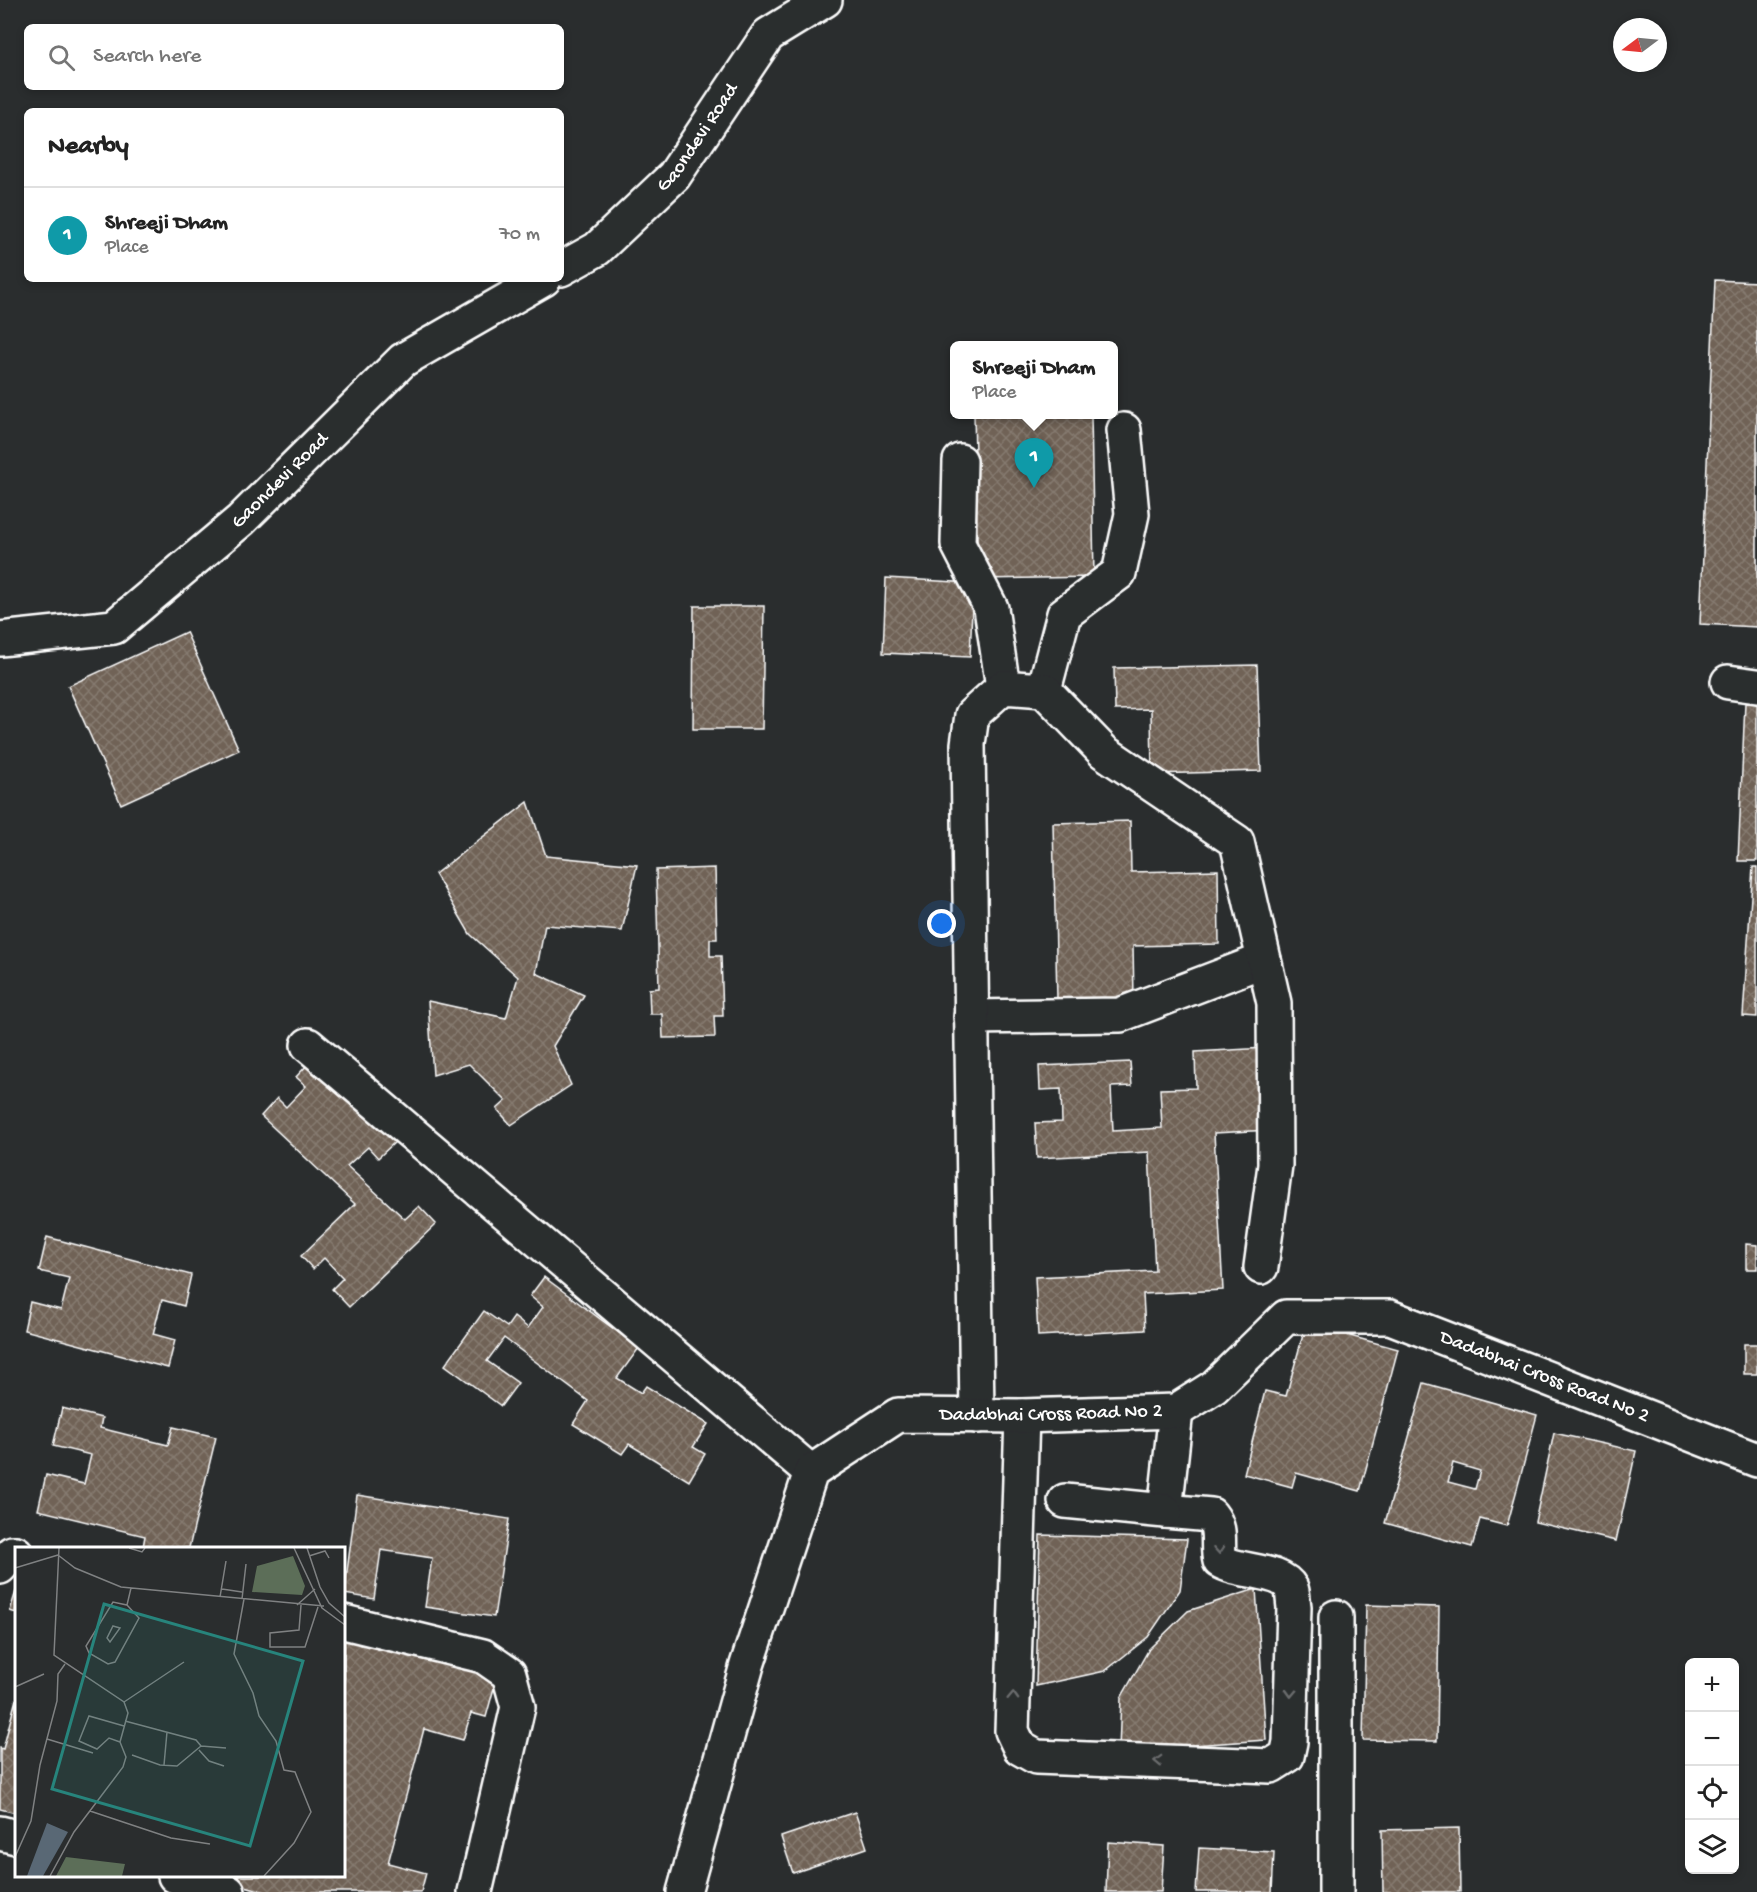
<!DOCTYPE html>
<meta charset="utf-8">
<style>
body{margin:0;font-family:"Gochi Hand",sans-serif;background:#f6f6f6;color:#222}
.controls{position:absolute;right:18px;bottom:18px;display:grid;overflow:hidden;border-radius:9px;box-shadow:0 3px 9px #0003}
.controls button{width:54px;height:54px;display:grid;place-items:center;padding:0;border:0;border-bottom:2px solid #e0e0e0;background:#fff;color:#222;font:30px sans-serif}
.compass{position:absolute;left:1613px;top:18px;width:54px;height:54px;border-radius:50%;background:#fff;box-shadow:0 3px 9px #0003;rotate:254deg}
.you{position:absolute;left:942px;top:924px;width:21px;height:21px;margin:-15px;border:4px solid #fff;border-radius:50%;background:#1a73e8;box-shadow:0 0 0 9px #1a73e833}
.badge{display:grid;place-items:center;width:39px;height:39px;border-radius:50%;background:#0b8043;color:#fff;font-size:20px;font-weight:700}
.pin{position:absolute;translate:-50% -50px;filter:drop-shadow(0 2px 3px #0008)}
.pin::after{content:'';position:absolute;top:32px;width:21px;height:18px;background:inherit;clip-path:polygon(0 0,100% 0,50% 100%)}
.popup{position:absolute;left:950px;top:341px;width:168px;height:78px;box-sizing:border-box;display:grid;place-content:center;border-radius:9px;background:#fff;filter:drop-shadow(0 2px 4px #0005);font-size:20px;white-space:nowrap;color:#767676}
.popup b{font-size:22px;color:#222}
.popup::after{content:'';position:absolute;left:50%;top:100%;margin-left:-12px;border:12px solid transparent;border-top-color:#fff}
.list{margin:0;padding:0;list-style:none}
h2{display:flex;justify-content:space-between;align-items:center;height:78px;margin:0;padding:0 24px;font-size:26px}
h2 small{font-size:20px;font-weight:400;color:#767676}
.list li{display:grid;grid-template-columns:39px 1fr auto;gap:18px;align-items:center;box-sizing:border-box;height:96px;padding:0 24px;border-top:2px solid #e0e0e0}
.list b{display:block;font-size:22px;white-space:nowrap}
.list p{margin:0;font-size:20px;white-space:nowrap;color:#767676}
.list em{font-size:20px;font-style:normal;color:#767676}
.icon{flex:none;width:33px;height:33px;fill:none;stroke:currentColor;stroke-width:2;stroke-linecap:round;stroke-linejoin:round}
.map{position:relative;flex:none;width:1757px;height:1892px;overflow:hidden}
.search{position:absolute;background:#fff;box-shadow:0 3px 9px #0003;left:24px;top:24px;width:540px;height:66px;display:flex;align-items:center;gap:15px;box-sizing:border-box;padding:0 21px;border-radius:9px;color:#767676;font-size:22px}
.panel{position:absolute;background:#fff;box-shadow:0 3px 9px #0003;left:24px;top:108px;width:540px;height:174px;border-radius:9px}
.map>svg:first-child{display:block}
.building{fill:url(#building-cross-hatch);stroke:#fff;stroke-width:1.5;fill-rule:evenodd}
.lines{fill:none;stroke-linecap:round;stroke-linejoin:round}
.minor-casing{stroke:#fff;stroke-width:38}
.minor{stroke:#2a2d2e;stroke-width:33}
.oneway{stroke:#6a6c6d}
.labels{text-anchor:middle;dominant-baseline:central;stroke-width:4.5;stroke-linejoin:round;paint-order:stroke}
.street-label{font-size:20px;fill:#fff;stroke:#2a2d2e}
.inset-road{fill:none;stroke:#7f8182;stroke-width:1.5}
.view{fill:#27847c;fill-opacity:0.15;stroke:#27847c;stroke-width:3}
.inset-edge{fill:none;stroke:#fff;stroke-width:3}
</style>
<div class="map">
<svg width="1757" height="1892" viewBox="0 0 1757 1892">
<defs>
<pattern id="building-cross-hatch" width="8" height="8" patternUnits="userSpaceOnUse" patternTransform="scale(1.5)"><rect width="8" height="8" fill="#706257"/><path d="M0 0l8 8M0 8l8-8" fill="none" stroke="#857a70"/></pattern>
</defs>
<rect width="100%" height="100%" fill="#2a2d2e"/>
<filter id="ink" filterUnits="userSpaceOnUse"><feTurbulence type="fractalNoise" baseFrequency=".0167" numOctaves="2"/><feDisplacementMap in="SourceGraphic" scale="12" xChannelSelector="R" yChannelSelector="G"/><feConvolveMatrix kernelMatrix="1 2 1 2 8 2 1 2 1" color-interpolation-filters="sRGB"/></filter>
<g filter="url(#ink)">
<g class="building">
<path d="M1715,280L1757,282V627L1700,624Z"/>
<path d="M974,414H1091L1094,577L978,579Z"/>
<path d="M886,578L973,583L970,657L883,653Z"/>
<path d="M694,606H764L762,729H693Z"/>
<path d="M186,632L239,750L121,804L68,686Z"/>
<path d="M1257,665L1261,771L1152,774L1151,709L1115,710L1114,668Z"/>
<path d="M1745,703H1757V861H1738Z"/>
<path d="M528,802L546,856L637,865L622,931L545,925L536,973L584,995L553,1046L571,1085L511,1125L497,1109L506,1101L469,1064L433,1075L428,1001L506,1018L518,977L470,934L435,874Z"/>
<path d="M1130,821L1131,872L1218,870L1219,944L1133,946L1134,998L1057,999L1053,823Z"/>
<path d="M1753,867H1757V1017L1743,1016Z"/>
<path d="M715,868L717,939H710V956H721L723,1016H714L715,1037L663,1038L662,1014H650L649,989L659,988L656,870Z"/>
<path d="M1266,1048L1270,1130L1214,1133L1223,1290L1143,1294L1145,1330L1038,1336L1035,1277L1155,1271L1149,1152L1037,1158L1035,1123L1062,1122L1061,1089L1040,1090L1039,1066L1130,1062L1132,1086L1111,1087L1113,1131L1162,1128L1160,1089L1196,1088L1195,1052Z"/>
<path d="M309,1063L395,1142L378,1158L368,1147L347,1166L405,1219L419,1206L436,1224L349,1307L332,1289L343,1278L324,1258L313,1269L301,1256L355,1204L261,1116L277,1098L286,1107L306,1086L296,1077Z"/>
<path d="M47,1237L191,1275L184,1306L162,1300L153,1334L175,1340L168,1368L24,1330L30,1302L61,1310L69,1278L39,1271Z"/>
<path d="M1746,1244L1757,1245V1269H1746Z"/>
<path d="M544,1277L639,1348L617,1378L641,1393L646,1386L708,1424L693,1447L705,1454L689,1481L629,1444L622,1454L573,1424L588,1401L504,1338L487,1361L518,1383L501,1406L445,1365L484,1311L507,1327L514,1317L528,1328L543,1307L530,1296Z"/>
<path d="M1306,1324L1398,1349L1360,1491L1296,1473L1292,1487L1244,1474L1265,1391L1286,1396Z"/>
<rect x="1744" y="1344" width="13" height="30"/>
<path d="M1424,1383L1537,1415L1507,1526L1480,1519L1472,1547L1385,1523ZM1453,1463L1480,1471L1475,1489L1448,1482Z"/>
<path d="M62,1408L102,1418L100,1428L168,1445L173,1427L216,1437L189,1548H147L143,1547L145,1536L38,1510L46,1475L84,1484L91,1455L53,1446Z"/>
<path d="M1554,1433L1636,1451L1616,1541L1535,1522Z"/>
<path d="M357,1495L509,1519L494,1617L425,1607L432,1558L381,1550L374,1599L344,1594Z"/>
<path d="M1040,1535L1187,1539L1180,1590L1148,1637L1105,1671L1036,1686Z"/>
<path d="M1256,1589L1266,1740L1119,1750L1121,1698L1149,1649L1188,1611Z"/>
<path d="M16,1591V1613L10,1611Z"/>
<path d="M1366,1605L1439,1607L1437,1741L1363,1740Z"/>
<path d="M344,1634L497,1677L486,1717L471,1713L463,1740L424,1729L388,1863L426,1873L421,1892H266L221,1879L222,1876H344Z"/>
<path d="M16,1699V1813L0,1809V1748L3,1749Z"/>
<path d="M855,1812L867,1848L793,1873L781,1837Z"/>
<path d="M1459,1828L1460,1892H1383L1382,1830Z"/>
<path d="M1108,1842L1164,1846L1161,1892H1106Z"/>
<path d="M1199,1848L1274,1852L1272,1892H1196Z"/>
</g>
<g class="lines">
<g class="minor-casing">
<g id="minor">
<path id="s1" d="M561,269L597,249L674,176L768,35L825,0"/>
<path d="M960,461L958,544L991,608L1003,687"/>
<path id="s2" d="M0,639L114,627L241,520L403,360L544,279"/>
<path d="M1728,682L1757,686"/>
<path d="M1044,690L1064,614L1119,573L1132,514L1124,430"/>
<path d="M971,1017L1120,1015L1264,960"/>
<path d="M308,1045L811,1472"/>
<path d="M977,1416L968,744L972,715L1003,687L1044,690L1104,752L1237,842L1274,1003L1275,1165L1261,1267"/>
<path d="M1022,1416L1012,1731L1020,1748L1036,1757L1271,1766L1287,1756L1290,1742L1294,1607C1293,1601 1293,1592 1291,1588C1281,1569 1239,1573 1220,1561C1216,1544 1223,1530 1211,1515L1165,1511L1176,1411"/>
<path d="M1065,1501L1165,1511"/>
<path d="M0,1567L12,1553H16"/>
<path d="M344,1622L483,1656L509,1674L518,1707L475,1892"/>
<path d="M0,1833L16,1837"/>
<path d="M175,1876L228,1892"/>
<path id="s3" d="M684,1892L747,1665L811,1472L898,1415L1022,1416L1176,1411L1214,1387L1286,1317H1390L1757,1460"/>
<path d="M1336,1892V1617"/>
</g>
</g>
<use href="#minor" class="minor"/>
</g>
<defs><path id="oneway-chevron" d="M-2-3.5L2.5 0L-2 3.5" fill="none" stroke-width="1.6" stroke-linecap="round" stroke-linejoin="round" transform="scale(1.5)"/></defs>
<g class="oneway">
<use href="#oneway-chevron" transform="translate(1219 1550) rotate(86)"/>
<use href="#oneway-chevron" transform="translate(1291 1693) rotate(92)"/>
<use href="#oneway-chevron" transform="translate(1013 1696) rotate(-88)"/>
<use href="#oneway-chevron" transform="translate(1158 1761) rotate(-178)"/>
</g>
</g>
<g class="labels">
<g class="street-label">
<text stroke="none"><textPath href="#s1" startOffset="192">Gaondevi Road</textPath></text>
<text stroke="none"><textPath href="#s2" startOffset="336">Gaondevi Road</textPath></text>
<text stroke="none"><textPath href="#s3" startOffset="1236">Dadabhai Cross Road No 2</textPath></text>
<text stroke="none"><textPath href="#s3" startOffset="696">Dadabhai Cross Road No 2</textPath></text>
</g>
</g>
<g transform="translate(15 1547)">
<rect width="330" height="330" fill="#2a2d2e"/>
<path d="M278,9L290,39L287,48L237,45L242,19ZM51,310L110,317L107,329H41Z" fill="#5c6e58"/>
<path d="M32,276L53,285L28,329H12Z" fill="#596875"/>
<path class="inset-road" d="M114,1L127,5L130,1M279,1L307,61L330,78M292,1L305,40L314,56L330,70M43,8L60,21L106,40L309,59M294,9L310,4L314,11M0,21L43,8M207,42L227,45M205,50L211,14M227,52L231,17M229,52L219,107L238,146L244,169L261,194L269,223L280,225L296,265L279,296L249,329M112,58L124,71L100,115L93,117L74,106L71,99L98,55L112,58L116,41M282,58L300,42M286,58L284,83L255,86V100H290L303,60M98,79L105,81L95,95L92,91ZM0,140L29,127M109,155L169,115M110,174L181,193L186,199L162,219L145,218L117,208M32,192L78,206M105,195L94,191L82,202L64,194L74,169L109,179M186,199L211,201M184,203L194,214L209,219M149,218L152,185M75,264L156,291L195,297M0,310L16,274L25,218L42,154L43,127L50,117M35,329L59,285L108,220L111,210L105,195L113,166L109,155L39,108L44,1"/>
<path class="view" d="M89,57L288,114L235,299L37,242Z"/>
<rect width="330" height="330" class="inset-edge"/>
</g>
</svg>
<div class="controls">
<button>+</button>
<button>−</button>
<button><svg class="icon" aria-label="locate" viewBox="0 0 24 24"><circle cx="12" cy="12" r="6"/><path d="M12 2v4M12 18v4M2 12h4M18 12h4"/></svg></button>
<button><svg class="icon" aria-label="layers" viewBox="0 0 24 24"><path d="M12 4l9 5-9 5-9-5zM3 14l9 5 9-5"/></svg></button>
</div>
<svg class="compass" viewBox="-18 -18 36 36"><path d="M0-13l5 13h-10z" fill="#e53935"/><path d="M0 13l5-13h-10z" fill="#767676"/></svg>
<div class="you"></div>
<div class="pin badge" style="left:1034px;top:488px;background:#0f9aa8">1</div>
<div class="popup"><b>Shreeji Dham</b>Place</div>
<div class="search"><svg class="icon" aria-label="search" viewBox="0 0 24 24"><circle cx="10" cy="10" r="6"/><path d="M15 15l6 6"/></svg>Search here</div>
<section class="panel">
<h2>Nearby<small></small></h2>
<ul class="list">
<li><span class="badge" style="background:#0f9aa8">1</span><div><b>Shreeji Dham</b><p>Place</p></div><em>70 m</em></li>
</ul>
</section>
</div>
